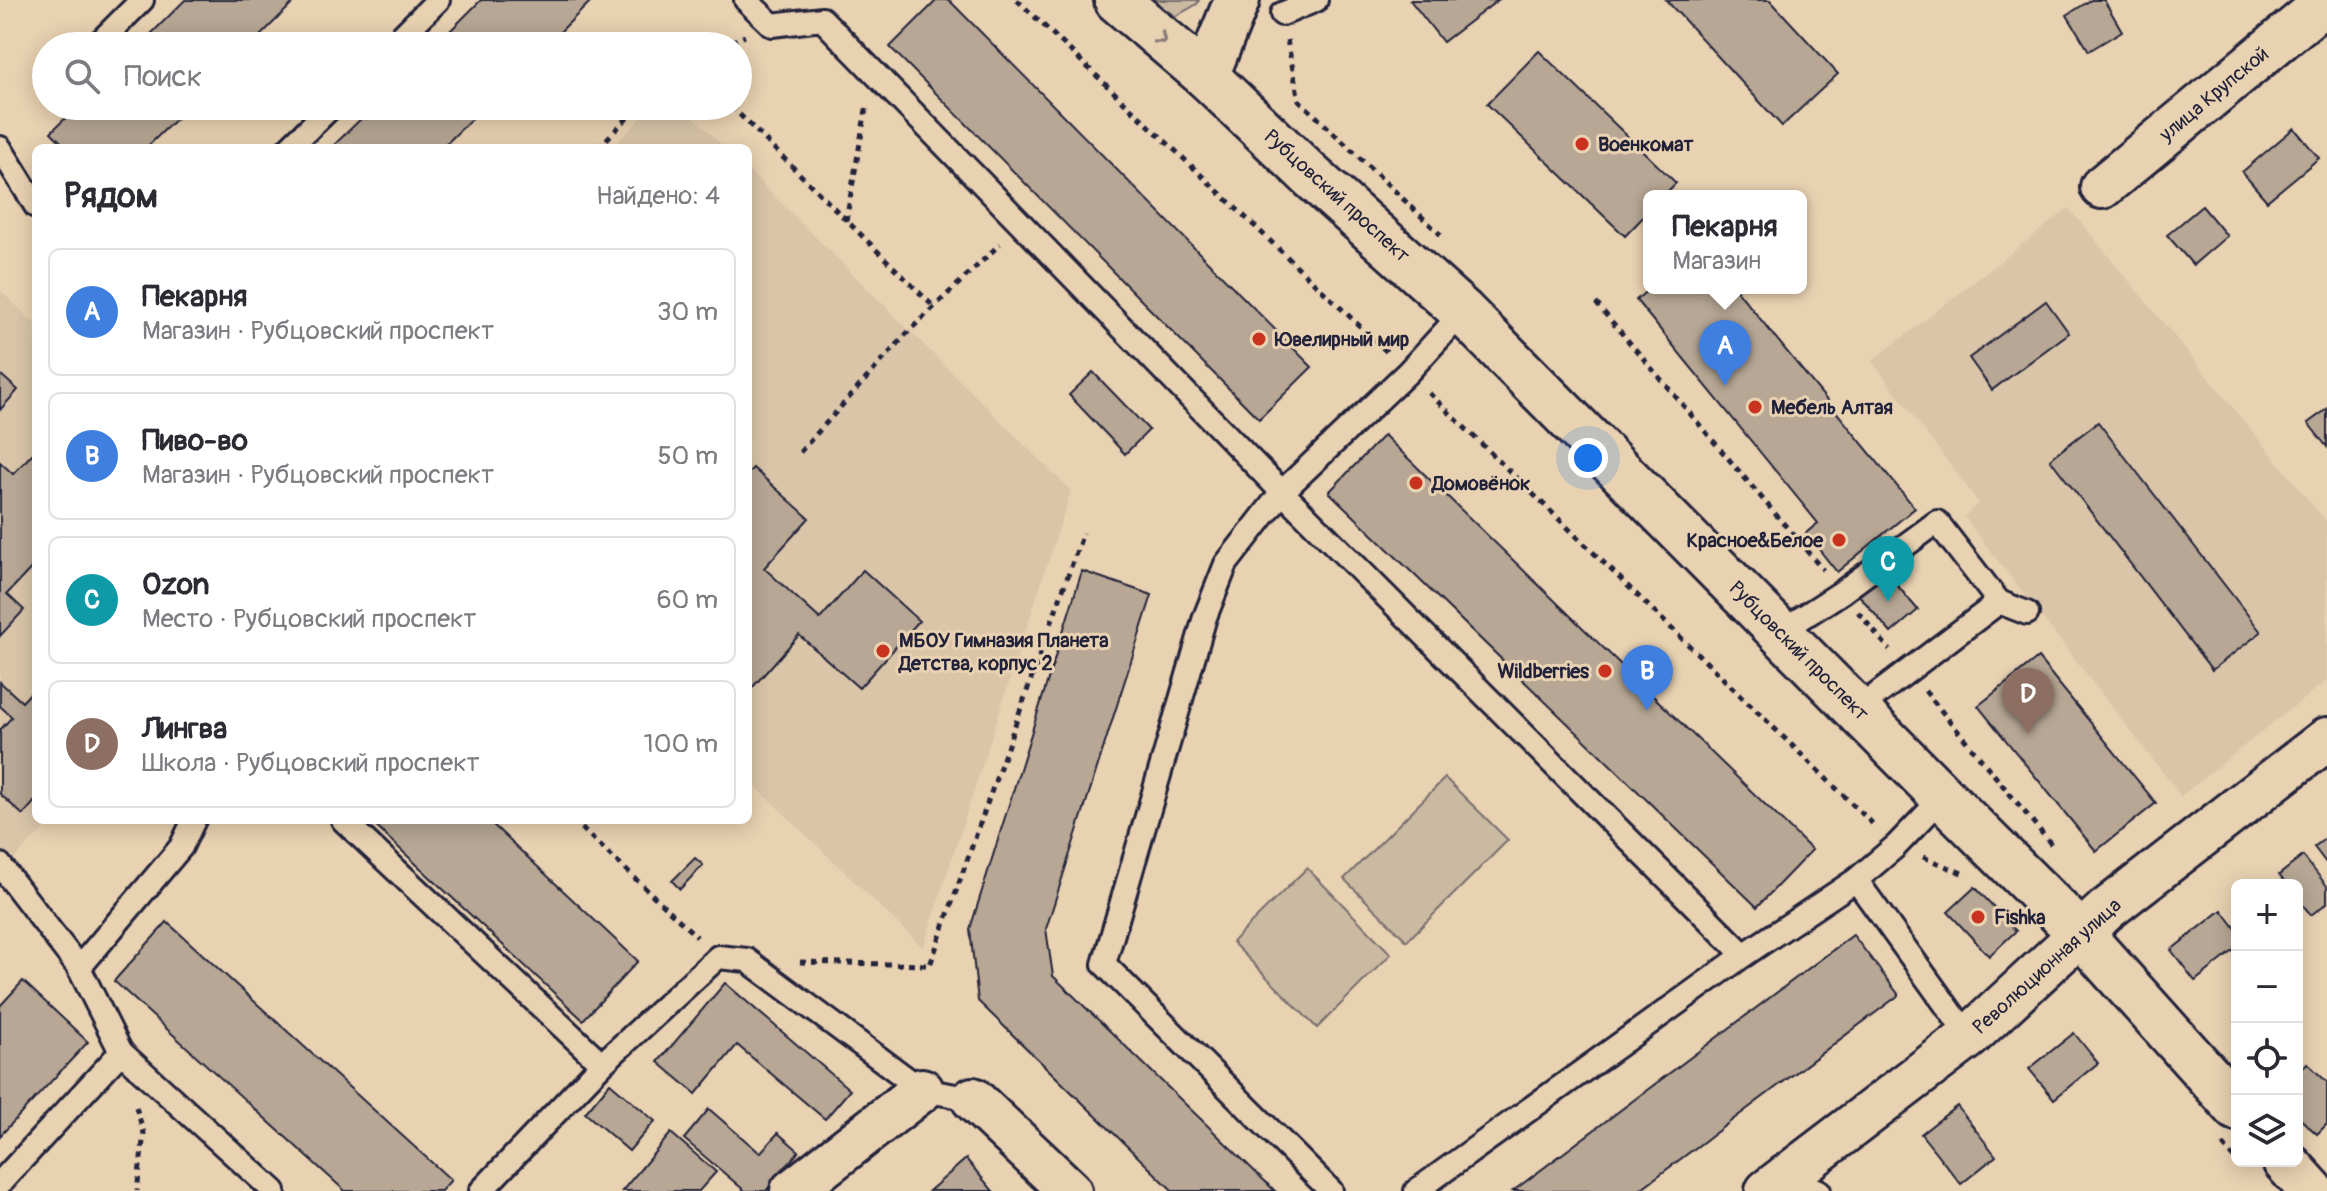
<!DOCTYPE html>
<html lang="ru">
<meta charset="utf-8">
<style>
body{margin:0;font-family:Pangolin,sans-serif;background:#f7f7f7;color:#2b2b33}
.controls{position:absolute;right:24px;bottom:24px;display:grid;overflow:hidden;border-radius:12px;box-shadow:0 4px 20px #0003}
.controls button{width:72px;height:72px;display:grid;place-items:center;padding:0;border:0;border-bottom:2px solid #e1e1e2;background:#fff;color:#2b2b33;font:40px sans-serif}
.you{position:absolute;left:1588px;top:458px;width:28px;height:28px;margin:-20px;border:6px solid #fff;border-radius:50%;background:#1a73e8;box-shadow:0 0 0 12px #1a73e833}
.badge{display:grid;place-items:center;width:52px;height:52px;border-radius:50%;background:#b45309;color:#fff;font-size:26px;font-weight:700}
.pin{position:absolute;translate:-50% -66px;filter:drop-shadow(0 2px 4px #0008)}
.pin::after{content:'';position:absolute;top:42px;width:28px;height:24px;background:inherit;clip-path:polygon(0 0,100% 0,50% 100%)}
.popup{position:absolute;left:1643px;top:190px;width:164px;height:104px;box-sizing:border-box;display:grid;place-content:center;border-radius:12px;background:#fff;filter:drop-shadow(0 2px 6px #0005);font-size:26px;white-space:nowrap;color:#7c7c81}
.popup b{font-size:30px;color:#2b2b33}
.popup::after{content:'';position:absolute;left:50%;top:100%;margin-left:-16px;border:16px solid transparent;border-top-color:#fff}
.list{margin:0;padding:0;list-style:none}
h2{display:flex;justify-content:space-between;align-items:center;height:104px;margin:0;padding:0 32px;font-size:34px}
h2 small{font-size:26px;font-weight:400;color:#7c7c81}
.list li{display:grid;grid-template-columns:52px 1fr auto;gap:24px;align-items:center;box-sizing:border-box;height:128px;margin:0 16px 16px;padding:0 16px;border:2px solid #e1e1e2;border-radius:12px}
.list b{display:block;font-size:30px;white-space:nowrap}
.list p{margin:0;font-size:26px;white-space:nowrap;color:#7c7c81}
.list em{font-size:26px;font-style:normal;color:#7c7c81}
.icon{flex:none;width:44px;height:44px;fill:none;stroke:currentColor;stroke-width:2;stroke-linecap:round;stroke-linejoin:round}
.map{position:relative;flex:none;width:2327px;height:1191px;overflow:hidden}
.search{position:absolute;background:#fff;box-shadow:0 4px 20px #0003;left:32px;top:32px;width:720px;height:88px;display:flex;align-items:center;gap:20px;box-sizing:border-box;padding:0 28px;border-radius:44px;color:#7c7c81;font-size:30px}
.panel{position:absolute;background:#fff;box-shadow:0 4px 20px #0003;left:32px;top:144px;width:720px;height:680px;border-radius:12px}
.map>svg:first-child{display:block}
.built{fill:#dac5a9}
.green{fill:#ccb9a1;stroke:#776e6e;stroke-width:2}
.building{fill:#b7a794;stroke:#22223b;stroke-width:2}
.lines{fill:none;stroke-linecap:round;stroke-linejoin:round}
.lane-casing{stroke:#22223b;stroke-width:28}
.street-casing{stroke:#22223b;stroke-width:48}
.secondary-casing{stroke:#22223b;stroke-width:50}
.path{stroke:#22223b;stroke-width:5;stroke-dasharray:6 6;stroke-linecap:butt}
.lane{stroke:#e9d2b2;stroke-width:22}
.street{stroke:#e9d2b2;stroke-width:42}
.secondary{stroke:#e9d2b2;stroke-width:44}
.oneway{stroke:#867a76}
.poi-dot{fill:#c8321e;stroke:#e9d2b2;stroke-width:3}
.labels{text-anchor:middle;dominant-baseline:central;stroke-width:6;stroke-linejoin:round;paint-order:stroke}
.street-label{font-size:20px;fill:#22223b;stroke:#e9d2b2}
.poi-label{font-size:20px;font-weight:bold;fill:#22223b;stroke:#e9d2b2;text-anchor:start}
</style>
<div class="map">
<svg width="2327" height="1191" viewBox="0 0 2327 1191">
<rect width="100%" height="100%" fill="#e9d2b2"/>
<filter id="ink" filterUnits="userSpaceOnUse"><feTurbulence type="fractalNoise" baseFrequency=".0125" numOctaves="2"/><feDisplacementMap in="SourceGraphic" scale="16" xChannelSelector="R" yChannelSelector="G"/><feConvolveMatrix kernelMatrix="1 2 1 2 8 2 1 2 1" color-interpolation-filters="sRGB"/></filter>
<g filter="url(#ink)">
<g class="built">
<path d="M653,106H683L725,148H612Z"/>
<path d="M748,170L1071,491L923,948L748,779Z"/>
<path d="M2069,208L2327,522V680L2181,796L1964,517L1979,503L1872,361Z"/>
<path d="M0,290L36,325V820H53L0,873Z"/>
</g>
<g class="green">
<path d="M1149,0H1199L1197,4L1176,16Z"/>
<path d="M1445,778L1508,840L1407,941L1344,879Z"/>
<path d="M1307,868L1391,954L1317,1028L1232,942Z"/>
</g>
<g class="building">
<path d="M185,0H296L250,46H139Z"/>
<path d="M481,0H592L546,46H435Z"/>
<path d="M937,0H949L1312,367L1259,419L890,47Z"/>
<path d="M1410,0H1498L1443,42Z"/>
<path d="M1666,0H1770L1838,74L1782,126Z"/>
<path d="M2091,0H2104L2122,31L2089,51L2067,15Z"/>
<path d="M1539,51L1676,183L1663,196H1649V211L1625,236L1487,104Z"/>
<path d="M78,106H189L146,148H67L51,132Z"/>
<path d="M374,106H485L442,148H331Z"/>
<path d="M2294,128L2319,158L2267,201L2242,172Z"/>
<path d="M2202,206L2227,236L2193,265L2167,235Z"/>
<path d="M1650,288H1735L1915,508L1837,572L1806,533L1818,523L1636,300Z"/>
<path d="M2046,301L2069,333L1992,390L1969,358Z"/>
<path d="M1093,372L1149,430L1125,454L1069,395Z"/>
<path d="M0,374L18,390L0,410Z"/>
<path d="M2327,409V447L2308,423Z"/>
<path d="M2098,422L2261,632L2212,670L2050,459Z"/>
<path d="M1384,435L1812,850L1757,907L1329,492Z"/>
<path d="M36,450V563L7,594L24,610L0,636V462L13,474Z"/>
<path d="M753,468L809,518L764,568L820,619L863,570L919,621L859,688L799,635L752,688L748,684V473Z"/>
<path d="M1082,571L1152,595L1046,929L1053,976L1275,1191H1173L978,1001L970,929Z"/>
<path d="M1885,571L1918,610L1891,633L1858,594Z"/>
<path d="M2038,658L2156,803L2096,851L1978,706Z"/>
<path d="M0,682L22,702L36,687V800L23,815L0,794V730L12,717L0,706Z"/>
<path d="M369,820H488L638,961L583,1020Z"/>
<path d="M2327,837V864L2314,847Z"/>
<path d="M2303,856L2327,886V903L2311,915L2297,898V885H2287L2279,875Z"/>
<path d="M695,858L703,865L680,889L672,881Z"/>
<path d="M1975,887L2016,931L1989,956L1948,912Z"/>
<path d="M2222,910L2237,930V948L2195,981L2171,950Z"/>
<path d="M167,922L451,1180L441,1191H345L114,981Z"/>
<path d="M1853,935L1899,995L1638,1191H1513Z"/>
<path d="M23,981L88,1042L0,1136V1006Z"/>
<path d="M725,983L850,1090L825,1119L737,1045L696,1094L658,1062Z"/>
<path d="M2074,1033L2098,1063L2054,1099L2029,1069Z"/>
<path d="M2307,1063L2327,1082V1124L2317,1134L2297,1116V1075Z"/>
<path d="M610,1083L655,1121L629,1151L585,1113Z"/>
<path d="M1957,1106L1996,1156L1961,1184L1921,1134Z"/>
<path d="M709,1109L760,1153L778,1133L799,1151L766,1191H745L684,1139Z"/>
<path d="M671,1133L716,1172L699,1191H622Z"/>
<path d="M966,1159L993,1191H929Z"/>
</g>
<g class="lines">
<g class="lane-casing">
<g id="lane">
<path d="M746,0L772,25L822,19L1282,492L1744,955"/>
<path d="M1282,14L1316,0"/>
<path d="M96,46L142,0"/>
<path d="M392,46L438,0"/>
<path d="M0,148L36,206"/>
<path d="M289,148L332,106"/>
<path d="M1780,632L1842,592L1937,522L1999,602"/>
<path d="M1858,709L1999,602L2027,613"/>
<path d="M343,820L602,1064"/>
<path d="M0,865L79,968L121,1052"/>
<path d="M1856,880L1969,1037"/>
<path d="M79,968L181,847L194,820"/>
<path d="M1785,1177L1819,1191"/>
<path d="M0,1183L121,1052L274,1191"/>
<path d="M481,1191L602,1064L718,957L747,960L922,1090L973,1099"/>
<path d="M1331,1191L1104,964L1205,617L1226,564L1282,492L1408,372L1463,312"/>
<path d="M1416,1191L1744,955L1856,880L1896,846L1943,797"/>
</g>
</g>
<g class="street-casing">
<g id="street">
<path d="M2102,187L2327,1"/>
<path d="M973,1099L1070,1191"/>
<path d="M792,1191L922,1090"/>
<path d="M1767,1191L1969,1037L2106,910L2327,739"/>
</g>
</g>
<g class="secondary-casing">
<g id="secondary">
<path d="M1117,0L1206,76L1311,176L1463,312L1943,797L2079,932L2237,1108"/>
<path d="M1206,76L1237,0"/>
<path d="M2285,1161L2312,1191"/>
</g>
</g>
<g class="path">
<path d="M1017,0L1387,352"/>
<path d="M1287,40L1299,100L1441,235"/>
<path d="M720,46L745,36"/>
<path d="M731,106L934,307"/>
<path d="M598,148L639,106"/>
<path d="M846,221L867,104"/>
<path d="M1596,303L1823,570"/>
<path d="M1429,393L1875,826"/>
<path d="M800,452L910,330L1000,244"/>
<path d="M1858,612L1890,650"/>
<path d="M1925,691L2051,844"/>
<path d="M573,820L697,937"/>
<path d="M1923,857L1962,873"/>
<path d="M800,962L930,965L1083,533"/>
<path d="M136,1107L144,1133L137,1191"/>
<path d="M2223,1145L2245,1171"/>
</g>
<use href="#lane" class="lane"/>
<use href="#street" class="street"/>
<use href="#secondary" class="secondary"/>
</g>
<defs><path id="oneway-chevron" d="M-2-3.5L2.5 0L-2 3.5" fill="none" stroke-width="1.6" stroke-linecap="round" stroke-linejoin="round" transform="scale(2)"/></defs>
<use class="oneway" href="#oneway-chevron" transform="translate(1161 39) rotate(39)"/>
</g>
<g class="poi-dot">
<circle cx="1582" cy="144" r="8"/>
<circle cx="1259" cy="339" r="8"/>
<circle cx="1755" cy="407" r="8"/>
<circle cx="1416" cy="483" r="8"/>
<circle cx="1839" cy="540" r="8"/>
<circle cx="883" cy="651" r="8"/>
<circle cx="1605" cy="671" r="8"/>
<circle cx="1978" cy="917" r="8"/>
</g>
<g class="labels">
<g class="street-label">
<text transform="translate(2214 94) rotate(-40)">улица Крупской</text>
<text transform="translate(1337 196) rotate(42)">Рубцовский проспект</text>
<text transform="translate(1799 651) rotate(45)">Рубцовский проспект</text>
<text transform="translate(2047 966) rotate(-42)">Революционная улица</text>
</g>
<g class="poi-label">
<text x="1598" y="144">Военкомат</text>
<text x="1275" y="339">Ювелирный мир</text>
<text x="1771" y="407">Мебель Алтая</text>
<text x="1432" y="483">Домовёнок</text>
<text x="1823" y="540" text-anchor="end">Красное&amp;Белое</text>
<text x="899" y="640">МБОУ Гимназия Планета<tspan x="899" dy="23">Детства, корпус 2</tspan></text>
<text x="1589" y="671" text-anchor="end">Wildberries</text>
<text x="1994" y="917">Fishka</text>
</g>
</g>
</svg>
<div class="controls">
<button>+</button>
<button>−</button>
<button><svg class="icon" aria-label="locate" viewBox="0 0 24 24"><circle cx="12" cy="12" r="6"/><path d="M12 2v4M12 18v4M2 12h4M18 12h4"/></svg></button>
<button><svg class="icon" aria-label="layers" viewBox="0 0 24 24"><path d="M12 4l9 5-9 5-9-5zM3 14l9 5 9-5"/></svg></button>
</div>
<div class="you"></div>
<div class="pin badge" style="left:1725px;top:386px;background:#3f7fe0">A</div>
<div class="popup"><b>Пекарня</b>Магазин</div>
<div class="pin badge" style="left:1647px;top:711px;background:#3f7fe0">B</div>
<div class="pin badge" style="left:1888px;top:602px;background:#0f9aa8">C</div>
<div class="pin badge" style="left:2028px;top:734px;background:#8d6e63">D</div>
<div class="search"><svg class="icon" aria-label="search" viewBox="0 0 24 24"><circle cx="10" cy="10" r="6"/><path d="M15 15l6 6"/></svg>Поиск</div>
<section class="panel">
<h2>Рядом<small>Найдено: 4</small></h2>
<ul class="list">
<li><span class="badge" style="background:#3f7fe0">A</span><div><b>Пекарня</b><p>Магазин · Рубцовский проспект</p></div><em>30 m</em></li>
<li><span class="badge" style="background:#3f7fe0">B</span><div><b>Пиво-во</b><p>Магазин · Рубцовский проспект</p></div><em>50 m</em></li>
<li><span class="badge" style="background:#0f9aa8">C</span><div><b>Ozon</b><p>Место · Рубцовский проспект</p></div><em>60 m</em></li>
<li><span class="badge" style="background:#8d6e63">D</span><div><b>Лингва</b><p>Школа · Рубцовский проспект</p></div><em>100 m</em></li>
</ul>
</section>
</div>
